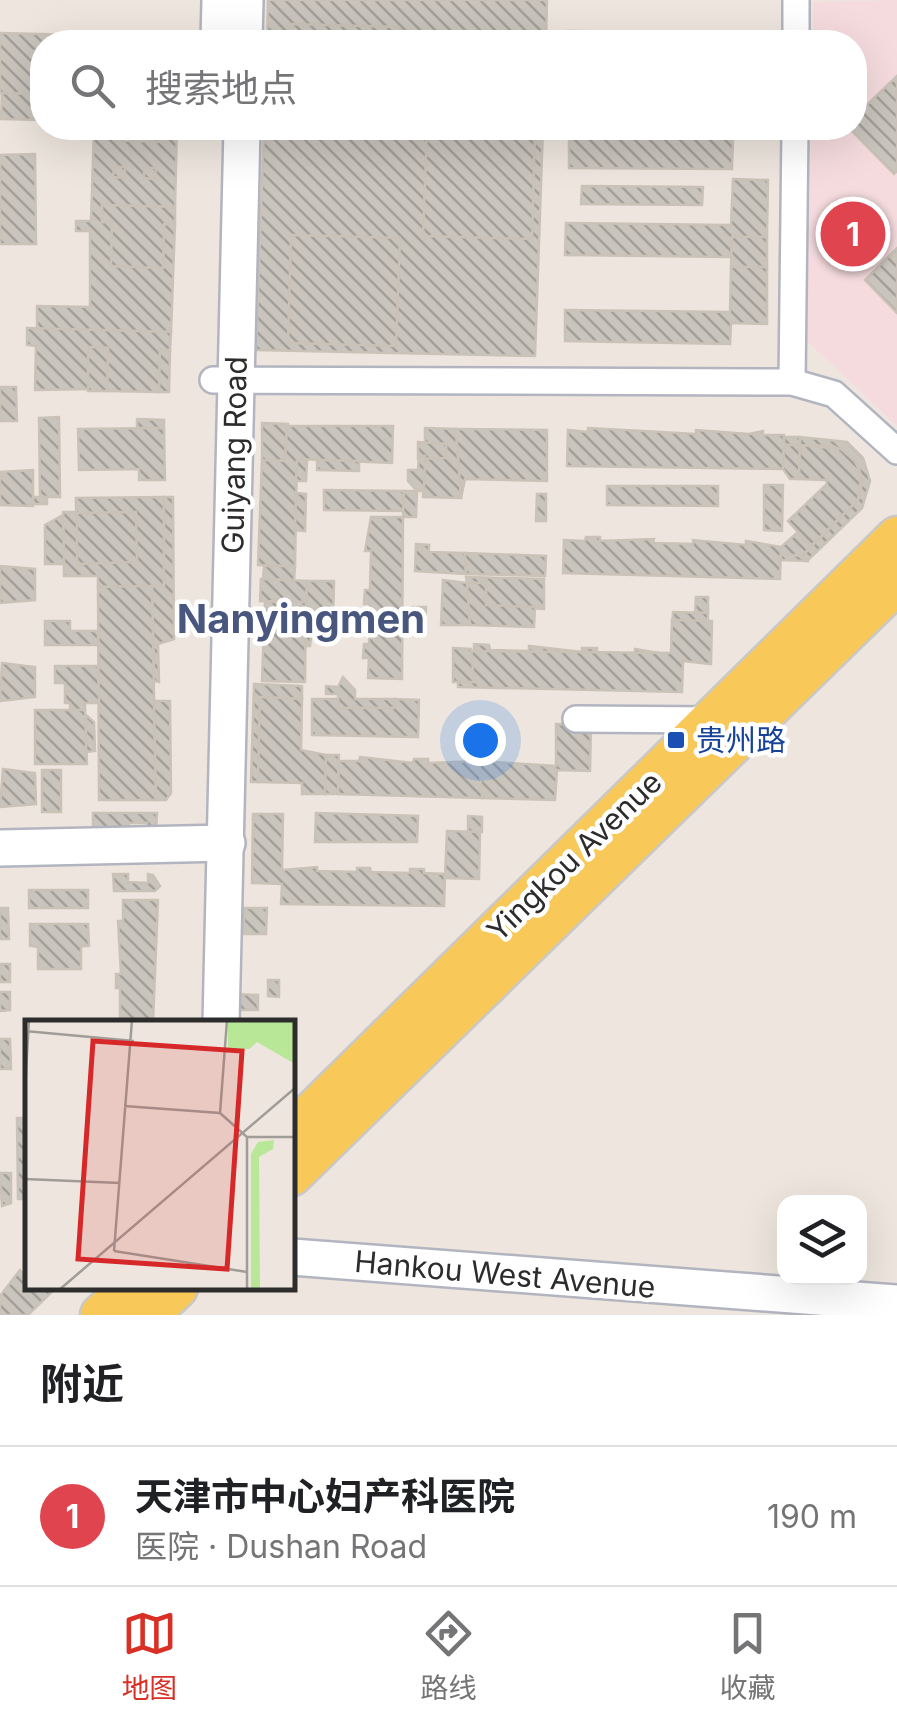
<!DOCTYPE html>
<html lang="zh">
<meta charset="utf-8">
<style>
body{margin:0;font-family:Inter,"Noto Sans SC",sans-serif;background:#f2f2f2;color:#202124}
.controls{position:absolute;right:30px;bottom:30px;display:grid;overflow:hidden;border-radius:20px;box-shadow:0 10px 40px #0002}
.controls button{width:90px;height:90px;display:grid;place-items:center;padding:0;border:0;border-bottom:2px solid #e0e0e0;background:#fff;color:#202124;font:50px sans-serif}
.you{position:absolute;left:480px;top:740px;width:35px;height:35px;margin:-25px;border:8px solid #fff;border-radius:50%;background:#1a73e8;box-shadow:0 0 0 15px #1a73e833}
.badge{display:grid;place-items:center;width:65px;height:65px;border-radius:50%;background:#d93025;color:#fff;font-size:32px;font-weight:700}
.pin{position:absolute;translate:-50% -50%;border:5px solid #fff;box-shadow:0 2px 10px #0006}
.list{margin:0;padding:0;list-style:none}
h2{display:flex;justify-content:space-between;align-items:center;height:130px;margin:0;padding:0 40px;font-size:42px}
h2 small{font-size:32px;font-weight:400;color:#757577}
.list li{display:grid;grid-template-columns:65px 1fr auto;gap:30px;align-items:center;box-sizing:border-box;height:140px;padding:0 40px;border-top:2px solid #e0e0e0}
.list b{display:block;font-size:38px;white-space:nowrap}
.list p{margin:0;font-size:32px;white-space:nowrap;color:#757577}
.list em{font-size:32px;font-style:normal;color:#757577}
.icon{flex:none;width:55px;height:55px;fill:none;stroke:currentColor;stroke-width:2;stroke-linecap:round;stroke-linejoin:round}
.map{position:relative;flex:none;width:897px;height:1315px;overflow:hidden}
.search{position:absolute;background:#fff;box-shadow:0 10px 40px #0002;left:30px;right:30px;top:30px;height:110px;display:flex;align-items:center;gap:25px;box-sizing:border-box;padding:0 35px;border-radius:40px;color:#757577;font-size:38px}
.sheet{height:270px;background:#fff}
nav{display:flex;justify-content:space-around;align-items:center;box-sizing:border-box;height:140px;border-top:2px solid #e0e0e0;background:#fff;font-size:28px;color:#757577}
nav a{display:grid;justify-items:center;gap:5px}
nav .on{color:#d93025}
.map>svg:first-child{display:block}
.medical{fill:#f5dbde}
.building{fill:url(#building-back-hatch);stroke:#cac2b7;stroke-width:2.5}
.lines{fill:none;stroke-linecap:round;stroke-linejoin:round}
.street-casing{stroke:#b2b5c0;stroke-width:30}
.secondary-casing{stroke:#b2b5c0;stroke-width:40}
.primary-casing{stroke:#c8c8c8;stroke-width:45}
.street{stroke:#fff;stroke-width:25}
.secondary{stroke:#fff;stroke-width:35}
.primary{stroke:#f8c859;stroke-width:40}
.transit-dot{fill:#1a4fb4;stroke:#fff;stroke-width:4}
.labels{text-anchor:middle;dominant-baseline:central;stroke-width:9;stroke-linejoin:round;paint-order:stroke}
.street-label{font-size:30px;fill:#2c2c2c;stroke:#fff}
.transit-label{font-size:30px;fill:#164399;stroke:#fff;text-anchor:start}
.district-label{font-size:40px;font-weight:bold;fill:#49577f;stroke:#fff}
.inset-road{fill:none;stroke:#a09c97;stroke-width:2.5}
.view{fill:#d62828;fill-opacity:0.15;stroke:#d62828;stroke-width:5}
.inset-edge{fill:none;stroke:#2c2c2c;stroke-width:5}
</style>
<div class="map">
<svg width="897" height="1315" viewBox="0 0 897 1315">
<defs>
<pattern id="building-back-hatch" width="6" height="6" patternUnits="userSpaceOnUse" patternTransform="scale(2.5)"><rect width="6" height="6" fill="#c9c4bc"/><path d="M-1 5l2 2M0 0l6 6M5-1l2 2" fill="none" stroke="#a39f99"/></pattern>
</defs>
<rect width="100%" height="100%" fill="#eee6de"/>
<path class="medical" d="M897,0V426L807,341L811,128H854V42H813V2Z"/>
<g class="building">
<path d="M268,0H547L546,42H267Z"/>
<path d="M290,24L399,27L398,42H290Z"/>
<path d="M567,31L768,33L767,42H567Z"/>
<path d="M0,33L116,36V42H42V51H34L33,94L0,93Z"/>
<path d="M116,33L172,35L180,42H116Z"/>
<path d="M34,51H42V120L1,119L2,93L33,94Z"/>
<path d="M897,76V171L894,174L849,128H854V117Z"/>
<path d="M94,128H114V140L167,142V128H177L175,207L102,205V222H112L111,266L163,268L164,224H175L171,332L37,329V306L90,307V231H76V221H91Z"/>
<path d="M114,128H167V142L114,140Z"/>
<path d="M264,128H543L535,356L256,350Z"/>
<path d="M287,128H396V135L287,132Z"/>
<path d="M427,128L535,131L532,239L423,236Z"/>
<path d="M569,135L733,138L732,169L569,168Z"/>
<path d="M35,154L36,244H0V155Z"/>
<path d="M114,167H125V178L113,177Z"/>
<path d="M144,168H156L155,179L144,178Z"/>
<path d="M733,179L768,180L767,237H732L731,257L565,255L566,223L731,225Z"/>
<path d="M582,186L703,187L702,205L581,204Z"/>
<path d="M102,205L175,207V224H164L163,268L111,266L112,222H102Z"/>
<path d="M291,235L400,238L396,346L288,343Z"/>
<path d="M732,237H767V267H731Z"/>
<path d="M897,248V313L865,280Z"/>
<path d="M731,267H767V324L731,323L730,344L565,341V310L730,312Z"/>
<path d="M27,328L171,332L170,350H160L159,392L107,391L108,348L88,347L90,389L35,390L36,346L27,345Z"/>
<path d="M88,347L108,348L107,391H88Z"/>
<path d="M160,350H170L169,392H159Z"/>
<path d="M0,387H16L17,421H0Z"/>
<path d="M59,417L60,497H40L39,418Z"/>
<path d="M137,419L164,420V428H137Z"/>
<path d="M262,423L288,424L285,461L262,460Z"/>
<path d="M287,426H393L392,463L297,459L295,566L258,565L262,460L285,461Z"/>
<path d="M164,428L165,480H139V469L79,470L78,429Z"/>
<path d="M425,428L456,429L461,498L423,497L425,456L446,458V444H425Z"/>
<path d="M588,428L696,434V430L749,434L763,431V435H784L783,469L567,466L568,430L588,432Z"/>
<path d="M456,429L547,430V481L465,479L461,498Z"/>
<rect x="784" y="437" width="16" height="8"/>
<path d="M800,437L847,442L863,458L870,481L862,508L807,561L802,556L858,500L862,484L859,468L848,454L833,446L800,445Z"/>
<path d="M418,442L446,444V458L418,459Z"/>
<path d="M784,445H800L799,479H790L783,469Z"/>
<path d="M800,445L841,449L855,461L861,475L858,500L811,546L788,521L827,484L826,480L799,479Z"/>
<path d="M419,456H425L424,491H417L408,481V470H418Z"/>
<path d="M297,459L307,460L306,481H296Z"/>
<path d="M317,460L359,461V471L317,470Z"/>
<path d="M33,470V506L0,505V472Z"/>
<path d="M764,485H783L782,531L764,530Z"/>
<path d="M607,486H718V506L607,505Z"/>
<path d="M324,490L404,491L403,511L324,510Z"/>
<path d="M404,491H417L416,517H403Z"/>
<path d="M296,493L306,494L305,531L295,530Z"/>
<path d="M537,494H546V521H536Z"/>
<rect x="33" y="497" width="14" height="7"/>
<path d="M164,497V586L98,587V576H64L63,512H76V498Z"/>
<path d="M164,497H173L174,639L158,644L159,682L154,681L152,586H164Z"/>
<path d="M136,512L137,562L77,564V513Z"/>
<path d="M63,515L64,564H45V525Z"/>
<path d="M371,517H403L402,679L368,678L369,658H363L364,644H369L370,604H364L365,590H370L371,551H365Z"/>
<path d="M798,532L811,546L802,556L781,554V547Z"/>
<path d="M586,537H600V541L654,539L653,543L693,544V540L746,545V541L781,547L780,579L563,573L564,540L585,541Z"/>
<path d="M416,544L429,545V552L465,553L466,574L415,571Z"/>
<path d="M465,553L546,556L545,576L466,574Z"/>
<path d="M781,554L802,556L807,561L781,560Z"/>
<path d="M0,566L35,569V600L0,603Z"/>
<path d="M264,566H295L294,580L263,579Z"/>
<path d="M466,577L544,579V609L486,605V583H467Z"/>
<path d="M261,579L307,581L306,602L260,601Z"/>
<path d="M443,580L467,583L470,625H441Z"/>
<path d="M307,581H334L333,624L313,623L310,646H305Z"/>
<path d="M467,583H486V605L535,607L534,627L470,625Z"/>
<path d="M152,586L156,800H99L98,587Z"/>
<path d="M696,597H708V613H695Z"/>
<path d="M265,602H306L305,682L262,681Z"/>
<path d="M413,607H426L425,628L412,627Z"/>
<path d="M673,612L708,613L706,660L672,659L671,688L474,682V644L489,645L490,650L529,651V646L582,652V648H597V652L635,654V649L671,655Z"/>
<path d="M672,620L712,621L711,664L683,661L682,692L458,687V651L671,653Z"/>
<path d="M45,621H70V631H98V645H45Z"/>
<path d="M453,648L471,649L474,682H453Z"/>
<path d="M2,663L35,667V697L0,701Z"/>
<path d="M55,666H98L99,703H85V710H70V703H65V683H55Z"/>
<path d="M343,677L355,690V699H395L394,708H338V694H326V686L338,687Z"/>
<path d="M254,684L302,686V699L260,697L258,782H251Z"/>
<path d="M260,697L302,699L301,750L326,755L325,794H302V783L258,782Z"/>
<path d="M312,699H338V708H394L395,699L419,700L418,737L312,735Z"/>
<path d="M154,701H170L171,793L166,800H156Z"/>
<path d="M35,710H85L87,764H35Z"/>
<path d="M86,715L94,722L95,751L86,752Z"/>
<path d="M556,724L591,725L590,771L557,770L555,800L482,798L479,761L556,766Z"/>
<path d="M326,755H339L338,794H325Z"/>
<path d="M360,757L413,763L414,759H428V763L479,761L482,798L338,794L339,761H359Z"/>
<path d="M3,769L35,773L36,804L0,807Z"/>
<rect x="42" y="770" width="19" height="42"/>
<path d="M93,813H157L156,831H147V823H129L128,831L93,832Z"/>
<path d="M316,813L418,816L417,842H315Z"/>
<path d="M253,814H283L282,870L317,867V871L357,872V868H370L371,872L410,873V869H424V873L445,874L444,906L281,904L282,884L252,883Z"/>
<path d="M468,816L482,817V832H468Z"/>
<path d="M447,831L480,832L479,879L445,878Z"/>
<path d="M113,874H128V882L148,883V874L153,875L160,886L155,891H114Z"/>
<rect x="29" y="890" width="59" height="18"/>
<path d="M123,900H158L153,1022H120V988H116V974H121L118,921H123Z"/>
<path d="M0,908H8L9,939H0Z"/>
<path d="M244,908H267L266,934H244Z"/>
<path d="M30,924H88L89,946H81V969H38V947L30,946Z"/>
<rect x="0" y="964" width="10" height="18"/>
<path d="M268,980H279V997L268,996Z"/>
<path d="M0,992H10V1010L0,1011Z"/>
<path d="M234,994L258,995V1010H234Z"/>
<path d="M0,1039H10L11,1069H0Z"/>
<path d="M17,1118H28V1199H18Z"/>
<path d="M0,1173H11V1203L2,1206Z"/>
<path d="M28,1269V1288L55,1289L28,1315H0V1296L20,1270L23,1274Z"/>
</g>
<g class="lines">
<g class="street-casing">
<g id="street">
<path d="M796,42V0"/>
<path d="M213,380L792,382L834,394L897,451"/>
<path d="M792,382L795,128"/>
<path d="M576,719L713,720"/>
</g>
</g>
<g class="secondary-casing">
<g id="secondary">
<path d="M219,42L220,0"/>
<path d="M244,42L245,0"/>
<path d="M0,848L227,843"/>
<path d="M221,1022L242,128"/>
<path d="M292,1257L897,1303"/>
</g>
</g>
<g class="primary-casing">
<g id="primary">
<path d="M292,1132L897,537"/>
<path d="M292,1175L897,583"/>
<path d="M101,1315L130,1288"/>
<path d="M148,1315L177,1288"/>
</g>
</g>
<use href="#street" class="street"/>
<use href="#secondary" class="secondary"/>
<use href="#primary" class="primary"/>
</g>
<rect class="transit-dot" x="666" y="730" width="20" height="20" rx="5"/>
<g class="labels">
<g class="street-label">
<text transform="translate(234 455) rotate(-89)">Guiyang Road</text>
<text transform="translate(574 856) rotate(-44)">Yingkou Avenue</text>
<text transform="translate(505 1274) rotate(5)">Hankou West Avenue</text>
</g>
<g class="transit-label">
<text x="696" y="740">贵州路</text>
</g>
<g class="district-label">
<text x="301" y="618">Nanyingmen</text>
</g>
</g>
<g transform="translate(25 1020)">
<rect width="270" height="270" fill="#eee6de"/>
<path d="M203,0H270V44L232,22L224,29L203,30ZM249,120L248,129L234,137L235,270H226V134L233,122Z" fill="#b8e797"/>
<path class="inset-road" d="M0,11L109,21M0,69L4,0M99,86L195,93L222,117V270M195,93L202,0M222,117H270M0,159L95,163M89,231L107,0M89,231L222,252M34,270L270,68"/>
<path class="view" d="M68,21L217,31L202,249L53,239Z"/>
<rect width="270" height="270" class="inset-edge"/>
</g>
</svg>
<div class="controls">
<button><svg class="icon" aria-label="layers" viewBox="0 0 24 24"><path d="M12 4l9 5-9 5-9-5zM3 14l9 5 9-5"/></svg></button>
</div>
<div class="you"></div>
<div class="pin badge" style="left:853px;top:234px;background:#e0444e">1</div>
<div class="search"><svg class="icon" aria-label="search" viewBox="0 0 24 24"><circle cx="10" cy="10" r="6"/><path d="M15 15l6 6"/></svg>搜索地点</div>
</div>
<section class="sheet">
<h2>附近<small></small></h2>
<ul class="list">
<li><span class="badge" style="background:#e0444e">1</span><div><b>天津市中心妇产科医院</b><p>医院 · Dushan Road</p></div><em>190 m</em></li>
</ul>
</section>
<nav>
<a class="on"><svg class="icon" aria-label="map" viewBox="0 0 24 24"><path d="M3 6l6-2 6 2 6-2v14l-6 2-6-2-6 2zM9 4v14M15 6v14"/></svg>地图</a>
<a><svg class="icon" aria-label="directions" viewBox="0 0 24 24"><path d="M12 3l9 9-9 9-9-9zM9 14v-3h6M13 9l2 2-2 2"/></svg>路线</a>
<a><svg class="icon" aria-label="saved" viewBox="0 0 24 24"><path d="M7 4h10v16l-5-4-5 4z"/></svg>收藏</a>
</nav>
